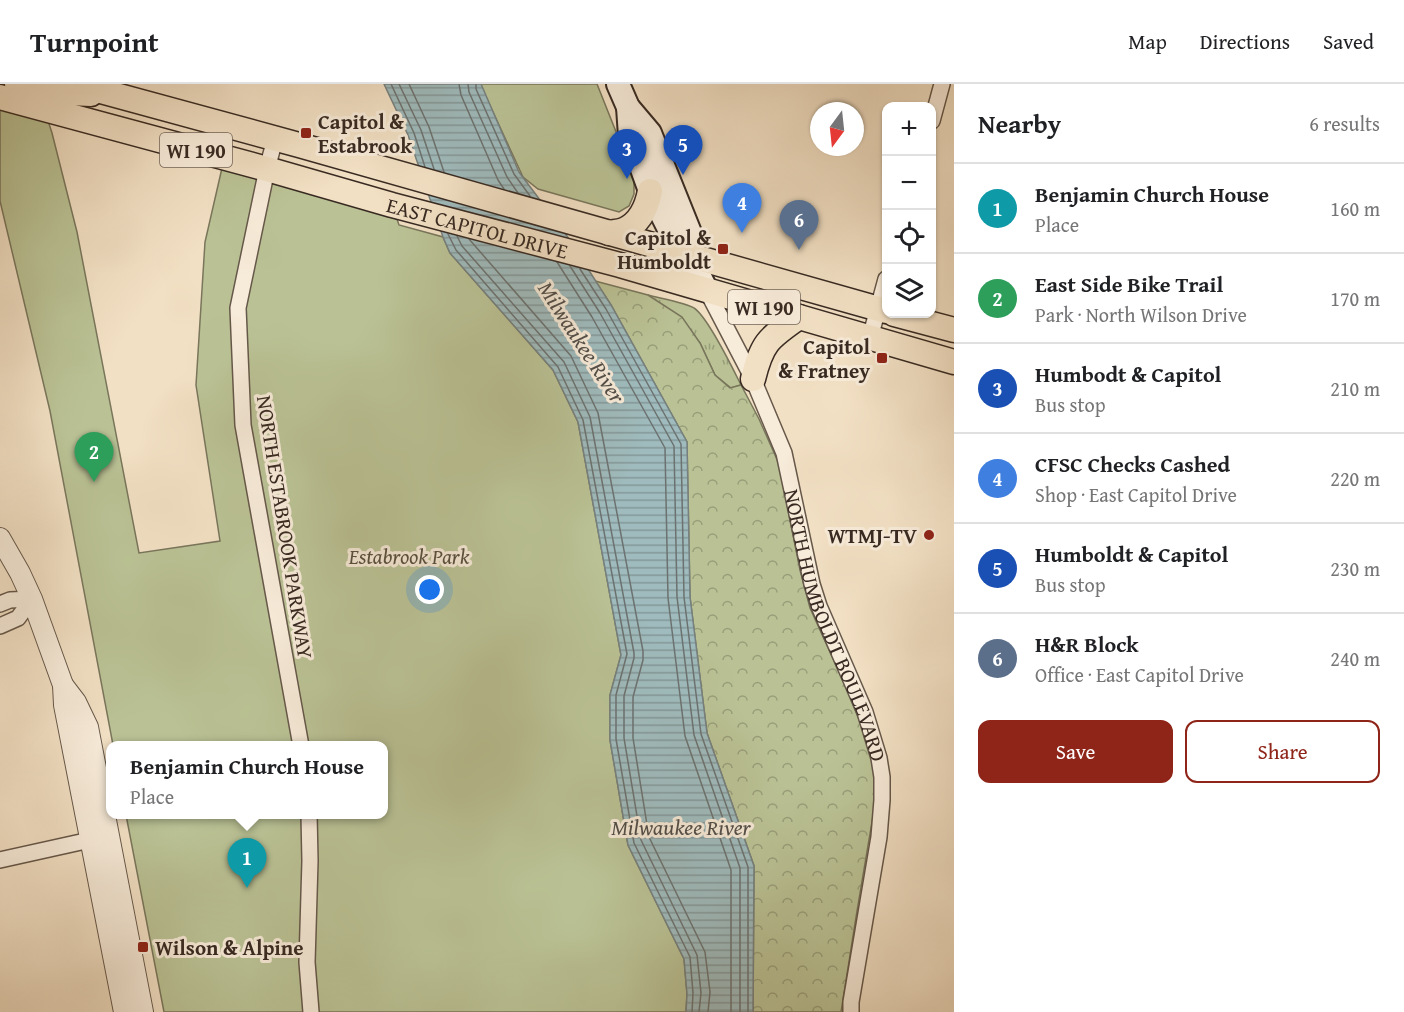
<!DOCTYPE html>
<meta charset="utf-8">
<style>
body{margin:0;font-family:"Gentium Book Plus",serif;background:#f2f2f2;color:#202124}
.controls{position:absolute;right:18px;top:18px;display:grid;overflow:hidden;border-radius:12px;box-shadow:0 2px 4px #0004}
.controls button{width:54px;height:54px;display:grid;place-items:center;padding:0;border:0;border-bottom:2px solid #e0e0e0;background:#fff;color:#202124;font:30px sans-serif}
.compass{position:absolute;left:810px;top:18px;width:54px;height:54px;border-radius:50%;background:#fff;box-shadow:0 2px 4px #0004;rotate:195deg}
.you{position:absolute;left:430px;top:506px;width:21px;height:21px;margin:-15px;border:4px solid #fff;border-radius:50%;background:#1a73e8;box-shadow:0 0 0 9px #1a73e833}
.badge{display:grid;place-items:center;width:39px;height:39px;border-radius:50%;background:#8f2418;color:#fff;font-size:20px;font-weight:700}
.pin{position:absolute;translate:-50% -50px;filter:drop-shadow(0 2px 3px #0008)}
.pin::after{content:'';position:absolute;top:32px;width:21px;height:18px;background:inherit;clip-path:polygon(0 0,100% 0,50% 100%)}
.popup{position:absolute;left:106px;top:657px;width:282px;height:78px;box-sizing:border-box;display:grid;place-content:center;border-radius:12px;background:#fff;filter:drop-shadow(0 2px 4px #0005);font-size:20px;white-space:nowrap;color:#757577}
.popup b{font-size:22px;color:#202124}
.popup::after{content:'';position:absolute;left:50%;top:100%;margin-left:-12px;border:12px solid transparent;border-top-color:#fff}
.list{margin:0;padding:0;list-style:none}
h2{display:flex;justify-content:space-between;align-items:center;height:78px;margin:0;padding:0 24px;font-size:26px}
h2 small{font-size:20px;font-weight:400;color:#757577}
.list li{display:grid;grid-template-columns:39px 1fr auto;gap:18px;align-items:center;box-sizing:border-box;height:90px;padding:0 24px;border-top:2px solid #e0e0e0}
.list b{display:block;font-size:22px;white-space:nowrap}
.list p{margin:0;font-size:20px;white-space:nowrap;color:#757577}
.list em{font-size:20px;font-style:normal;color:#757577}
.actions{display:flex;gap:12px;padding:18px 24px}
.actions a{flex:1;padding:14px 0;border:2px solid #8f2418;border-radius:12px;text-align:center;font-size:21px;color:#8f2418}
.actions .main{background:#8f2418;color:#fff}
.icon{flex:none;width:33px;height:33px;fill:none;stroke:currentColor;stroke-width:2;stroke-linecap:round;stroke-linejoin:round}
.map{position:relative;flex:none;width:954px;height:928px;overflow:hidden}
header{display:flex;align-items:center;gap:36px;box-sizing:border-box;height:84px;padding:0 30px;background:#fff;border-bottom:2px solid #e0e0e0}
header strong{font-size:28px}
nav{display:flex;gap:33px;margin-inline-start:auto;font-size:21px}
main{display:flex}
aside{flex:1;background:#fff}
.map>svg:first-child{display:block}
.grass{fill:url(#grass-tufts);stroke:#79765c;stroke-width:1.5}
.forest{fill:url(#forest-crowns);stroke:#79765c;stroke-width:1.5}
.park{fill:#bac295;stroke:#79765c;stroke-width:1.5}
.water{fill:url(#water-rules);stroke:#76817f;stroke-width:1.5}
.lines{fill:none;stroke-linecap:round;stroke-linejoin:round}
.shore{stroke:#6c7270;stroke-width:1.5}
.minor-casing{stroke:#66584a;stroke-width:18}
.tertiary-casing{stroke:#66584a;stroke-width:22}
.secondary-casing{stroke:#382a22;stroke-width:26}
.primary-casing{stroke:#382a22;stroke-width:27}
.minor{stroke:#f7ebd9;stroke-width:15}
.tertiary{stroke:#f7ebd9;stroke-width:20}
.secondary{stroke:#f7ebd9;stroke-width:22}
.primary{stroke:#f2e0c4;stroke-width:24}
.poi-dot{fill:#8f2418;stroke:#f7ebd9;stroke-width:2}
.labels{text-anchor:middle;dominant-baseline:central;stroke-width:6;stroke-linejoin:round;paint-order:stroke}
.shield{fill:#f7ebd9;stroke:#716459;stroke-width:1.5}
.shield-label{font-size:20px;font-weight:bold;fill:#382a22}
.poi-label{font-size:21px;font-weight:bold;fill:#382a22;stroke:#f7ebd9;text-anchor:end}
.street-label{font-size:21px;fill:#382a22;stroke:#f7ebd9}
.park-label{font-size:21px;font-style:italic;fill:#58503f;stroke:#f7ebd9}
.water-label{font-size:22px;font-style:italic;fill:#524e49;stroke:#f7ebd9}
</style>
<header>
<strong>Turnpoint</strong>
<nav><a>Map</a><a>Directions</a><a>Saved</a></nav>
</header>
<main>
<div class="map">
<svg width="954" height="928" viewBox="0 0 954 928">
<defs>
<pattern id="grass-tufts" width="24" height="20" patternUnits="userSpaceOnUse" patternTransform="scale(1.5)"><rect width="24" height="20" fill="#bac295"/><path d="M3 7l-1-3M5 7V3M7 7l1-3M15 17l-1-3M17 17v-4M19 17l1-3" fill="none" stroke="#989e79"/></pattern>
<pattern id="forest-crowns" width="20" height="18" patternUnits="userSpaceOnUse" patternTransform="scale(1.5)"><rect width="20" height="18" fill="#bac295"/><path d="M2 6a3 3 0 1 1 6 0M12 15a3 3 0 1 1 6 0" fill="none" stroke="#989e79"/></pattern>
<pattern id="water-rules" width="6" height="5" patternUnits="userSpaceOnUse" patternTransform="scale(1.5)"><rect width="6" height="5" fill="#9fbbbd"/><path d="M0 2.5h6" fill="none" stroke="#839899"/></pattern>
</defs>
<rect width="100%" height="100%" fill="#f2e0c4"/>
<filter id="stains"><feTurbulence type="fractalNoise" baseFrequency=".00333" numOctaves="4"/><feColorMatrix values="0 0 0 0 .2 0 0 0 0 .09 0 0 0 0 .02 0 0 0 .5 -.17"/></filter>
<radialGradient id="worn" r=".72"><stop offset=".6" stop-color="#630" stop-opacity="0"/><stop offset="1" stop-color="#630" stop-opacity=".3"/></radialGradient>
<path class="grass" d="M648,211C659,214 687,219 694,224C708,233 733,285 741,301L731,304L715,291L700,259Z"/>
<path class="forest" d="M595,197L648,211L682,233L700,259L715,291L730,304L741,301L759,335L779,380L800,486L810,524L850,612L868,660L874,689V726L857,827L841,928H753L754,782L707,649L690,513L687,358L611,221Z"/>
<g class="park">
<path d="M0,0H36L52,49L77,148L139,469L220,457L196,301L205,158L222,84L397,135L399,141L443,153L450,169L553,286L578,338L621,571L610,611V656L628,761L684,875L687,910L686,928H164L126,731L383,730V662L113,661L50,327L0,117Z"/>
<path d="M475,0H597L634,93V110L629,122L619,128L538,105L523,93L486,13Z"/>
</g>
<path class="water" d="M384,0H481L519,88L567,152L611,221L687,358L690,513L707,649L754,782L753,928H686L687,910L684,875L628,761L610,656V611L621,571L578,338L553,286L450,169L443,153L408,51Z"/>
<g class="lines">
<g class="shore">
<path d="M391,0L414,49L425,83"/>
<path d="M399,0L421,46L434,85"/>
<path d="M409,0L429,43L444,88"/>
<path d="M459,0L461,11L498,96L504,105"/>
<path d="M468,0L469,8L507,93L518,109"/>
<path d="M476,0V5L514,90L530,112"/>
<path d="M448,150L456,166L558,283L583,336L627,570L616,611V655L634,759L690,873L693,909L692,928"/>
<path d="M457,152L462,162L564,278L590,333L634,569V574L624,612V654L641,756L697,871L701,909L699,928"/>
<path d="M469,155L571,272L598,329L643,567V576L633,613V654L649,753L705,868L710,908L708,928"/>
<path d="M557,178L592,233L665,364L668,514L685,652L731,786V928"/>
<path d="M570,182L600,229L674,362L677,513L694,651L740,784V928"/>
<path d="M580,185L606,225L681,360L684,513L701,650L748,783V928"/>
</g>
<g class="minor-casing">
<g id="minor">
<path d="M932,37L942,0"/>
<path d="M275,55L267,85L238,224L243,341L301,662"/>
<path id="s1" d="M706,205L753,295L784,369L812,500L819,522L865,628L879,674L882,693V716L879,753L851,918V928"/>
<path d="M870,254L886,195"/>
<path d="M0,520L10,516L32,515"/>
<path d="M0,542L18,534L32,515"/>
<path d="M309,730L310,777L307,878L311,928"/>
<path d="M0,776L99,754"/>
</g>
</g>
<g class="tertiary-casing">
<g id="tertiary">
<path d="M0,454L20,489L32,515L63,601L64,621L124,928"/>
<path d="M63,601L76,618L88,643L143,928"/>
</g>
</g>
<g class="secondary-casing">
<g id="secondary">
<path d="M618,0L628,23L650,49L691,151L690,172"/>
<path d="M628,23L630,52L650,107L669,145L690,172L706,205"/>
</g>
</g>
<g class="primary-casing">
<g id="primary">
<path d="M17,0L47,8L91,10"/>
<path d="M75,0L299,61L886,227"/>
<path id="s2" d="M0,13L267,85L392,121L620,181L954,278"/>
<path d="M609,149C614,148 619,148 624,146C640,139 647,123 650,107"/>
<path d="M894,230L954,246"/>
<path d="M753,295C762,258 769,254 799,233"/>
</g>
</g>
<use href="#minor" class="minor"/>
<use href="#tertiary" class="tertiary"/>
<use href="#secondary" class="secondary"/>
<use href="#primary" class="primary"/>
</g>
<g class="poi-dot">
<rect x="300" y="43" width="12" height="12" rx="3"/>
<rect x="717" y="159" width="12" height="12" rx="3"/>
<rect x="876" y="268" width="12" height="12" rx="3"/>
<circle cx="929" cy="451" r="6"/>
<rect x="137" y="857" width="12" height="12" rx="3"/>
</g>
<g class="labels">
<g class="shield">
<rect x="160" y="49" width="72" height="34" rx="4.5"/>
<rect x="728" y="206" width="72" height="34" rx="4.5"/>
</g>
<g class="shield-label">
<text x="196" y="66">WI 190</text>
<text x="764" y="223">WI 190</text>
</g>
<g class="poi-label">
<text x="318" y="37" text-anchor="start">Capitol &amp;<tspan x="318" dy="24">Estabrook</tspan></text>
<text x="711" y="153">Capitol &amp;<tspan x="711" dy="24">Humboldt</tspan></text>
<text x="870" y="262">Capitol<tspan x="870" dy="24">&amp; Fratney</tspan></text>
<text x="917" y="451">WTMJ-TV</text>
<text x="155" y="863" text-anchor="start">Wilson &amp; Alpine</text>
</g>
<g class="street-label">
<text stroke="none"><textPath href="#s2" startOffset="495">EAST CAPITOL DRIVE</textPath></text>
<text transform="translate(285 443) rotate(81)">NORTH ESTABROOK PARKWAY</text>
<text stroke="none"><textPath href="#s1" startOffset="362">NORTH HUMBOLDT BOULEVARD</textPath></text>
</g>
<g class="park-label">
<text x="409" y="472">Estabrook Park</text>
</g>
<g class="water-label">
<text transform="translate(582 258) rotate(57)">Milwaukee River</text>
<text x="681" y="743">Milwaukee River</text>
</g>
</g>
<rect width="100%" height="100%" filter="url(#stains)"/>
<rect width="100%" height="100%" fill="url(#worn)"/>
</svg>
<div class="controls">
<button>+</button>
<button>−</button>
<button><svg class="icon" aria-label="locate" viewBox="0 0 24 24"><circle cx="12" cy="12" r="6"/><path d="M12 2v4M12 18v4M2 12h4M18 12h4"/></svg></button>
<button><svg class="icon" aria-label="layers" viewBox="0 0 24 24"><path d="M12 4l9 5-9 5-9-5zM3 14l9 5 9-5"/></svg></button>
</div>
<svg class="compass" viewBox="-18 -18 36 36"><path d="M0-13l5 13h-10z" fill="#e53935"/><path d="M0 13l5-13h-10z" fill="#757577"/></svg>
<div class="you"></div>
<div class="pin badge" style="left:247px;top:804px;background:#0f9aa8">1</div>
<div class="popup"><b>Benjamin Church House</b>Place</div>
<div class="pin badge" style="left:94px;top:398px;background:#2e9e5b">2</div>
<div class="pin badge" style="left:627px;top:95px;background:#1a4fb4">3</div>
<div class="pin badge" style="left:742px;top:149px;background:#3f7fe0">4</div>
<div class="pin badge" style="left:683px;top:91px;background:#1a4fb4">5</div>
<div class="pin badge" style="left:799px;top:166px;background:#5c6f8a">6</div>
</div>
<aside>
<h2>Nearby<small>6 results</small></h2>
<ul class="list">
<li><span class="badge" style="background:#0f9aa8">1</span><div><b>Benjamin Church House</b><p>Place</p></div><em>160 m</em></li>
<li><span class="badge" style="background:#2e9e5b">2</span><div><b>East Side Bike Trail</b><p>Park · North Wilson Drive</p></div><em>170 m</em></li>
<li><span class="badge" style="background:#1a4fb4">3</span><div><b>Humbodt &amp; Capitol</b><p>Bus stop</p></div><em>210 m</em></li>
<li><span class="badge" style="background:#3f7fe0">4</span><div><b>CFSC Checks Cashed</b><p>Shop · East Capitol Drive</p></div><em>220 m</em></li>
<li><span class="badge" style="background:#1a4fb4">5</span><div><b>Humboldt &amp; Capitol</b><p>Bus stop</p></div><em>230 m</em></li>
<li><span class="badge" style="background:#5c6f8a">6</span><div><b>H&amp;R Block</b><p>Office · East Capitol Drive</p></div><em>240 m</em></li>
</ul>
<div class="actions"><a class="main">Save</a><a>Share</a></div>
</aside>
</main>
